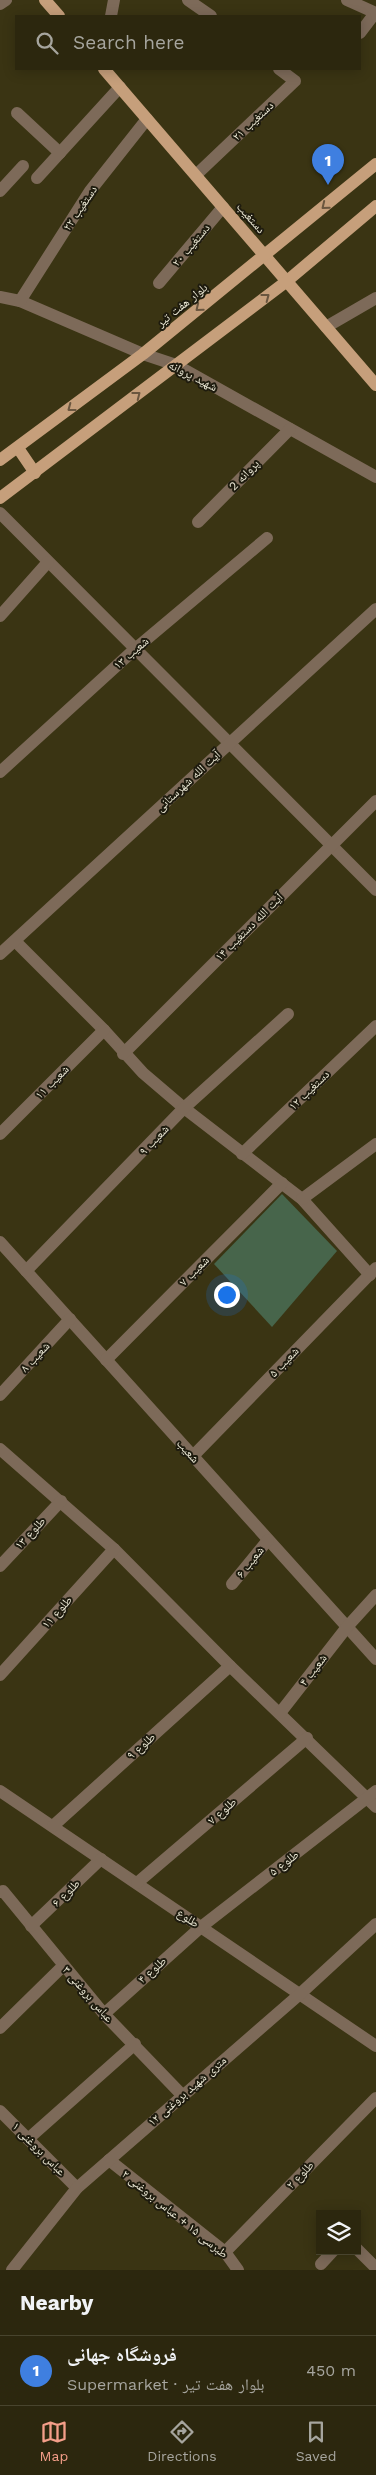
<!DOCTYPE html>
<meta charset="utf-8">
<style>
body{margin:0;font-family:"Work Sans","Noto Naskh Arabic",sans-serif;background:#38331c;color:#f1f3f6}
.controls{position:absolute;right:15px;bottom:15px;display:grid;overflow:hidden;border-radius:0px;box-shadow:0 2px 12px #0003}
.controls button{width:45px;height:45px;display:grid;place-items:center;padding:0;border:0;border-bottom:1px solid #48442e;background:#2c270e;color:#f1f3f6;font:25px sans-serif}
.you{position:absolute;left:226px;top:1294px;width:18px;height:18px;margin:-12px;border:4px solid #fff;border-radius:50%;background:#1a73e8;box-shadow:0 0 0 8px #1a73e833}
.badge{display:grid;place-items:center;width:32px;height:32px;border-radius:50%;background:#f49e89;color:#fff;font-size:16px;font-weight:700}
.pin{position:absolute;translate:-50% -41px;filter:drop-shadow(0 1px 2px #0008)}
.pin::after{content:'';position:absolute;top:26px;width:18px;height:15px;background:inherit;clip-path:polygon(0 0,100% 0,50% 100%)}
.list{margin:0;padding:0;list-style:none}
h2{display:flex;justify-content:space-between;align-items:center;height:65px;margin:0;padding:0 20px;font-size:21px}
h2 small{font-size:16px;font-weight:400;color:#a6a59e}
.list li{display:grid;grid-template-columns:32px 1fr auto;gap:15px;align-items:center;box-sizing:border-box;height:70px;padding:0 20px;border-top:1px solid #48442e}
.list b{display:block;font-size:19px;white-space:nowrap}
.list p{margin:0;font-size:16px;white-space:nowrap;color:#a6a59e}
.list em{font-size:16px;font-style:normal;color:#a6a59e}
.icon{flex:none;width:28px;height:28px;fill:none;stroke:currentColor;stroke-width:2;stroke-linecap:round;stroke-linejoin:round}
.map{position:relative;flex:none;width:376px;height:2270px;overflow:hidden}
.search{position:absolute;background:#2c270e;box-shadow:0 2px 12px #0003;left:15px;right:15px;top:15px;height:55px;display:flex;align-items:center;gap:12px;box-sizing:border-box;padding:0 18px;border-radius:0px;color:#a6a59e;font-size:19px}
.sheet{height:135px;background:#2c270e}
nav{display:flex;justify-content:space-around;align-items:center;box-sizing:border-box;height:70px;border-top:1px solid #48442e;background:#2c270e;font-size:14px;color:#a6a59e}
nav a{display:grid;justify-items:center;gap:2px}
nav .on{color:#f49e89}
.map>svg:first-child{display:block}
.green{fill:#47654b}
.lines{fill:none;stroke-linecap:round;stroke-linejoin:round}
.minor{stroke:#7d6a59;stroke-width:12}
.major{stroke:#c69f7b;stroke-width:12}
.oneway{stroke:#6a563f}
.labels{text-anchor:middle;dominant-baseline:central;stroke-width:4;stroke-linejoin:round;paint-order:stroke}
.street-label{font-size:12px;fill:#edead7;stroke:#1e1b0e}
</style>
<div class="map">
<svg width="376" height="2270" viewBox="0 0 376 2270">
<rect width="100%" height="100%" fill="#3a3413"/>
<path class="green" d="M282,1194L337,1251L272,1327L214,1264Z"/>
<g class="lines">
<g class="minor">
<path d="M188,0L211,16"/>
<path d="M347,0L376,13"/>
<path d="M0,4L6,0"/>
<path d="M111,16L114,0"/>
<path d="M360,33L375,13"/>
<path d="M17,113L60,153"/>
<path d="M196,175L295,81L279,69"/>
<path d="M37,178L120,87"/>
<path d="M0,191L23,166"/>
<path d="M159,283L223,207"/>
<path d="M0,297L20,301L143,354L176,365L376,477"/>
<path d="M20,301L90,191L147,119"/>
<path d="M326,327L376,298"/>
<path d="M0,513L376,890"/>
<path d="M198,522L290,429"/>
<path d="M0,616L48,562"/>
<path d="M0,772L135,649L267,538"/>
<path d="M15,941L104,1030L143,1073L184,1108L302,1199L370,1275"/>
<path d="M0,954L376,609"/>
<path d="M123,1054L376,801"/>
<path d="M0,1134L104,1030"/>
<path d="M242,1154L376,1026"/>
<path d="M302,1199L376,1144"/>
<path d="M0,1242L376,1659"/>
<path d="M26,1271L184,1108L288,1014"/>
<path d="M106,1360L282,1183"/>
<path d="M0,1395L70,1319"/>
<path d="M0,1449L114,1549L230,1666L376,1807"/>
<path d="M193,1456L376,1268"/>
<path d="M0,1566L61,1501"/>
<path d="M232,1584L268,1540"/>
<path d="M0,1675L114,1549"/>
<path d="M280,1713L347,1627L376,1595"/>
<path d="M0,1791L376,2046"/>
<path d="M53,1826L230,1666"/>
<path d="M137,1883L307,1738"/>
<path d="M0,1892L3,1891L104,2014L182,2095"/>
<path d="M31,1926L101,1859"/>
<path d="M104,2014L201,1927L376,1791"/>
<path d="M0,2028L63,1966"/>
<path d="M0,2111L77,2188"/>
<path d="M28,2139L135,2044"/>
<path d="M109,2160L225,2252L238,2270"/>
<path d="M357,2249L376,2268"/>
<path d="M225,2252L376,2098"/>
<path d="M321,2264L333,2251"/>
<path d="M12,2270L77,2188L300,1994L376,1924"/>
</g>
<g class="major">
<path d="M45,0L59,16"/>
<path d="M104,69L376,385"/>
<path d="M18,448L35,473"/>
<path d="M0,460L143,354L376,164"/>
<path d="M0,498L287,281L376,206"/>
</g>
</g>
<defs><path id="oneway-chevron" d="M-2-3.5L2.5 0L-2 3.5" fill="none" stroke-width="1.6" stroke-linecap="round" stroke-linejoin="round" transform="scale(1.25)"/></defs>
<g class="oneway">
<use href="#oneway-chevron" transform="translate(325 206) rotate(141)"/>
<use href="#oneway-chevron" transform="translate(266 297) rotate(-37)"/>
<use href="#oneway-chevron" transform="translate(199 308) rotate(141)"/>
<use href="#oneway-chevron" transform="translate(137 395) rotate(-38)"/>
<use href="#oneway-chevron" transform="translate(71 408) rotate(143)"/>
</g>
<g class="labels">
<g class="street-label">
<text transform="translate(253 121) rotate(-43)">دستغیب ۲۱</text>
<text transform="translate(80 208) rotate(-56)">دستغیب ۲۲</text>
<text transform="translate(251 218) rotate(49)">دستغیب</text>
<text transform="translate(191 245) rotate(-50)">دستغیب ۲۰</text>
<text transform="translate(182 305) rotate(-39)">بلوار هفت تیر</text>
<text transform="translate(193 376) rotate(27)">شهید پروانه</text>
<text transform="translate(244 475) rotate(-46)">پروانه 2</text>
<text transform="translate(131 653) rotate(-41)">شعیب ۱۳</text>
<text transform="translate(188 781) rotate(-43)">آیت الله شهرستانی</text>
<text transform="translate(249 927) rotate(-45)">آیت الله دستغیب ۱۴</text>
<text transform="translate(52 1082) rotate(-45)">شعیب ۱۱</text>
<text transform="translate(309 1090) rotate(-44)">دستغیب ۱۲</text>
<text transform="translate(154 1140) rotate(-46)">شعیب ۹</text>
<text transform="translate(194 1271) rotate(-45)">شعیب ۷</text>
<text transform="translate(35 1357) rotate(-47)">شعیب ۸</text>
<text transform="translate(284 1362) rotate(-46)">شعیب ۵</text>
<text transform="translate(188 1451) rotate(48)">شعیب</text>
<text transform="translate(30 1533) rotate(-47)">طلوع ۱۳</text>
<text transform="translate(250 1562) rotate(-51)">شعیب ۶</text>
<text transform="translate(57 1612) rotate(-48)">طلوع ۱۱</text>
<text transform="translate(313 1670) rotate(-52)">شعیب ۴</text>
<text transform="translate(141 1746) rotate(-42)">طلوع ۹</text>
<text transform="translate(222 1811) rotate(-41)">طلوع ۷</text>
<text transform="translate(284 1863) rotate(-37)">طلوع ۵</text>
<text transform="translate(66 1893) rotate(-44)">طلوع ۶</text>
<text transform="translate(188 1918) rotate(34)">طلوع</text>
<text transform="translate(152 1970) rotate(-42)">طلوع ۴</text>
<text transform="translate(88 1994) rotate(49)">عباس بروغنی ۳</text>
<text transform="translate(187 2091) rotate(-41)">۱۲ متری شهید بروغنی</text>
<text transform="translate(39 2149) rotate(45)">عباس بروغنی ۱</text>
<text transform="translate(300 2175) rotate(-46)">طلوع ۲</text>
<text transform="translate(175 2214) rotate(39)">طبرسی ۱۵ + عباس بروغنی ۲</text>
</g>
</g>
</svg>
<div class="controls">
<button><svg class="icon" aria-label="layers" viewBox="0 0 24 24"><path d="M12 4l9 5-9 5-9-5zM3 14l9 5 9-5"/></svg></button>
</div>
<div class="you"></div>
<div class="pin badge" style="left:328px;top:185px;background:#3f7fe0">1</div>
<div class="search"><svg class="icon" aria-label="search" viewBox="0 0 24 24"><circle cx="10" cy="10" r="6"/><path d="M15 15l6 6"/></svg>Search here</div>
</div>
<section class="sheet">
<h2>Nearby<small></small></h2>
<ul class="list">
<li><span class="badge" style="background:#3f7fe0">1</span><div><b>فروشگاه جهانی</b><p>Supermarket · بلوار هفت تیر</p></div><em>450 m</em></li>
</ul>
</section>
<nav>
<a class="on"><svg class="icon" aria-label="map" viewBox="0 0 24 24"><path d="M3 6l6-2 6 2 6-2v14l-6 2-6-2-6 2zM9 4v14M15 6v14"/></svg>Map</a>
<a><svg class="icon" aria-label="directions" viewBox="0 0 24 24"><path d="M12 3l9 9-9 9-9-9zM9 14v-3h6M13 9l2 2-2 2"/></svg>Directions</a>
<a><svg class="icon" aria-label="saved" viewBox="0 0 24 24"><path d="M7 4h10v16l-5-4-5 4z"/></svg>Saved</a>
</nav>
